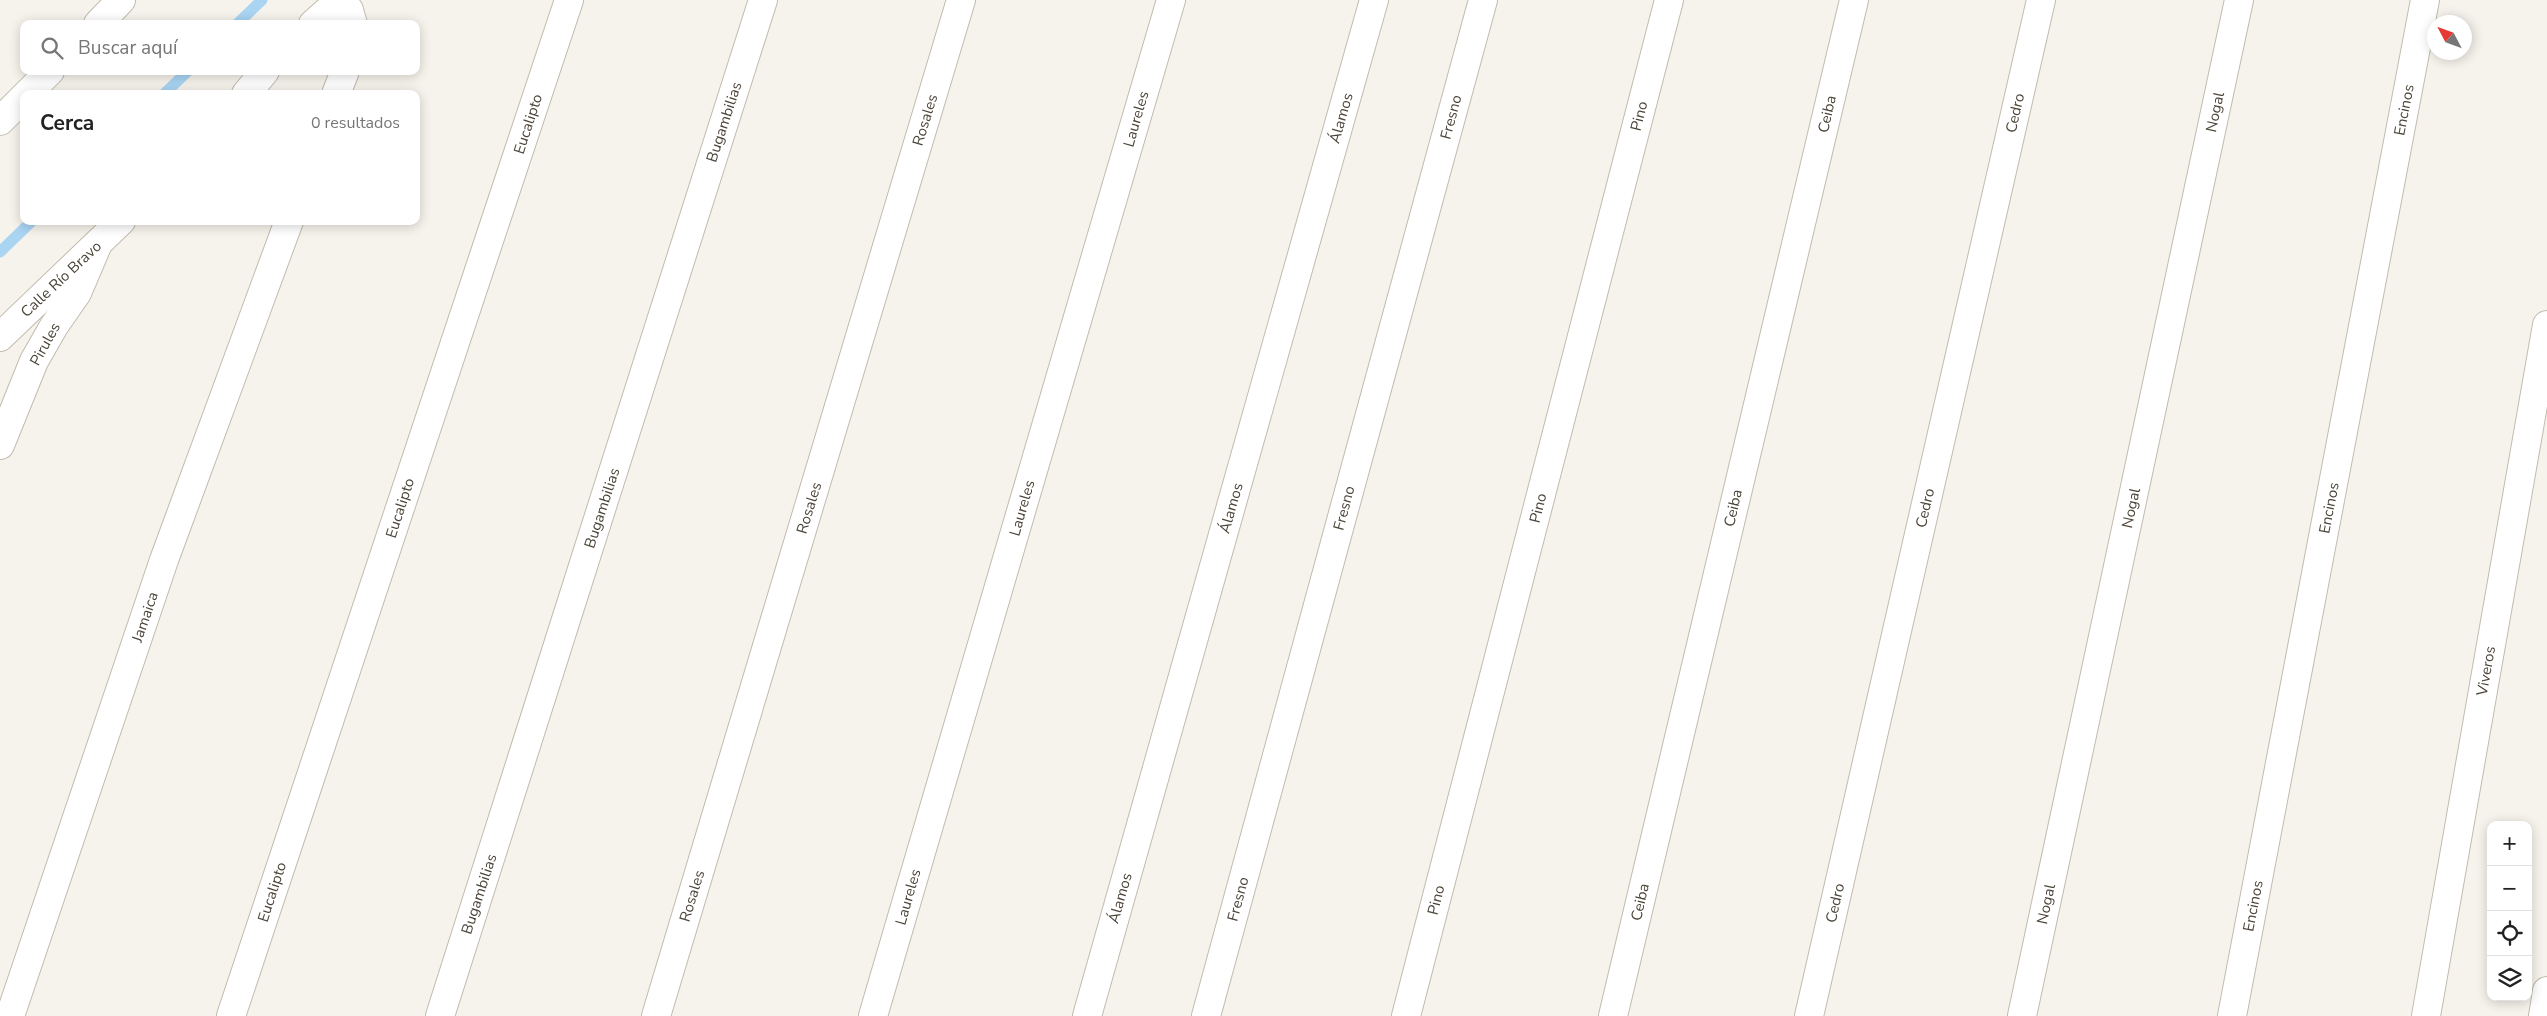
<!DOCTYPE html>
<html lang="es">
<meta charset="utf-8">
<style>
body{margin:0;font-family:"Nunito Sans",sans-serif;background:#f6f6f6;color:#222}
.controls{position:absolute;right:15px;bottom:15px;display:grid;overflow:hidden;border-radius:10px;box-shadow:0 2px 12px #0003}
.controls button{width:45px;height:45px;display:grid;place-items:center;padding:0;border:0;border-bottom:1px solid #e0e0e0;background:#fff;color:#222;font:25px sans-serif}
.compass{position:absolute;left:2427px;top:15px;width:45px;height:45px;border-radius:50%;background:#fff;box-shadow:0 2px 12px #0003;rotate:311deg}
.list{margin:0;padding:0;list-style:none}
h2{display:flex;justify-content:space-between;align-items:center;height:65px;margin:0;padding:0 20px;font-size:21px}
h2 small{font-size:16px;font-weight:400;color:#767676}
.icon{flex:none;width:28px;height:28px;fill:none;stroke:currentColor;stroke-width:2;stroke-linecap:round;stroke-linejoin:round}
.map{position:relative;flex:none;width:2547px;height:1016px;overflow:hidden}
.search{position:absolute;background:#fff;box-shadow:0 2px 12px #0003;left:20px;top:20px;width:400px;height:55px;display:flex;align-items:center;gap:12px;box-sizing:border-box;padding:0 18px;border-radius:10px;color:#767676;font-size:19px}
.panel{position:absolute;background:#fff;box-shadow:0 2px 12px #0003;left:20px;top:90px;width:400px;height:135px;border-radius:10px}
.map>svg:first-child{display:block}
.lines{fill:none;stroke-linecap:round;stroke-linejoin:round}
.stream{stroke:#a9d4f2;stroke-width:11}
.minor-casing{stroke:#c2bbae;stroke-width:30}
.minor{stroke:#fff;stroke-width:28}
.labels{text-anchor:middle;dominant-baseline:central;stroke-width:5;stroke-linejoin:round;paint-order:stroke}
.street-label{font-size:15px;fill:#4b4439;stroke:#fff}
</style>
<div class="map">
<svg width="2547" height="1016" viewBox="0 0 2547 1016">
<rect width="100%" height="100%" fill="#f6f3ec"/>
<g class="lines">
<g class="stream">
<path d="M237,24L262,0"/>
<path d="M164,94L188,71"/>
<path d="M0,252L32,221"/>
</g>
<g class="minor-casing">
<g id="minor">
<path d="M342,0L349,10L353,24"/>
<path d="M98,24L121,0"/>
<path d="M313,24L340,0"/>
<path d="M27,94L50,71"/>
<path d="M246,94L265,71"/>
<path d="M336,94L345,71"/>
<path d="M0,121L24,97"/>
<path d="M0,337L121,221"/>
<path d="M0,445L34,361L54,326L77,293L97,246"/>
<path d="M10,1016L164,560L289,221"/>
<path d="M231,1016L569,0"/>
<path d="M440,1016L763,0"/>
<path d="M656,1016L961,0"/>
<path d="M873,1016L1171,0"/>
<path d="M1087,1016L1374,0"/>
<path d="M1206,1016L1483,0"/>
<path d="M1406,1016L1669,0"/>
<path d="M1613,1016L1854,0"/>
<path d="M1809,1016L2041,0"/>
<path d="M2022,1016L2239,0"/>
<path d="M2232,1016L2425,0"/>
<path d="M2426,1016L2547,325"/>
<path d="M2543,1016L2547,991"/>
</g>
</g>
<use href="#minor" class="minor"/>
</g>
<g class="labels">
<g class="street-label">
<text transform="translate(2404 110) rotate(-79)">Encinos</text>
<text transform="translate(2215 112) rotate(-78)">Nogal</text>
<text transform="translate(2015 113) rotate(-77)">Cedro</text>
<text transform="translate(1827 114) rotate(-77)">Ceiba</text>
<text transform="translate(1639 116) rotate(-76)">Pino</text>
<text transform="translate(1451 117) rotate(-75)">Fresno</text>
<text transform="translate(1341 118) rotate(-74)">Álamos</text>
<text transform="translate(1136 119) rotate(-74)">Laureles</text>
<text transform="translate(925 120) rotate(-73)">Rosales</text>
<text transform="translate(724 122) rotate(-72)">Bugambilias</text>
<text transform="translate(528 124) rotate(-72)">Eucalipto</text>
<text transform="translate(61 279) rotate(-43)">Calle Río Bravo</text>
<text transform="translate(45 344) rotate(-61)">Pirules</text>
<text transform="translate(400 508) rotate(-72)">Eucalipto</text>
<text transform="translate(602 508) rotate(-72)">Bugambilias</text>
<text transform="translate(809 508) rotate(-73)">Rosales</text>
<text transform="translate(1022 508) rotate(-74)">Laureles</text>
<text transform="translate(1231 508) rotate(-74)">Álamos</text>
<text transform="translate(1344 508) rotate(-75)">Fresno</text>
<text transform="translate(1538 508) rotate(-76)">Pino</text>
<text transform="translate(1733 508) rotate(-77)">Ceiba</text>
<text transform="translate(1925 508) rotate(-77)">Cedro</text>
<text transform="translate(2131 508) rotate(-78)">Nogal</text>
<text transform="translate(2329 508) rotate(-79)">Encinos</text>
<text transform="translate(145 617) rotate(-71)">Jamaica</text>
<text transform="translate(2486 671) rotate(-80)">Viveros</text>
<text transform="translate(272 892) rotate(-72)">Eucalipto</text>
<text transform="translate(479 894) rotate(-72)">Bugambilias</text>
<text transform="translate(692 896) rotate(-73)">Rosales</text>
<text transform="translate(908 897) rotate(-74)">Laureles</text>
<text transform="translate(1120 898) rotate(-74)">Álamos</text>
<text transform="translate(1238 899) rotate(-75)">Fresno</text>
<text transform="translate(1436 900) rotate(-76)">Pino</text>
<text transform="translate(1640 902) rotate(-77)">Ceiba</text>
<text transform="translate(1835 903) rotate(-77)">Cedro</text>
<text transform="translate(2046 904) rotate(-78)">Nogal</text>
<text transform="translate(2253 906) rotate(-79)">Encinos</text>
</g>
</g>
</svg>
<div class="controls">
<button>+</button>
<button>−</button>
<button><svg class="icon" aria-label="locate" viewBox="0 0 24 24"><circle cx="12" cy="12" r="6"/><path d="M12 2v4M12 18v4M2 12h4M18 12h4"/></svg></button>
<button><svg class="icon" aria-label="layers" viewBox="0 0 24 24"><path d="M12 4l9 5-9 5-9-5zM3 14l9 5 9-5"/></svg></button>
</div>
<svg class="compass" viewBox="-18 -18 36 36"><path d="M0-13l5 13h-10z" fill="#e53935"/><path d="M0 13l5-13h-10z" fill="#767676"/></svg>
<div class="search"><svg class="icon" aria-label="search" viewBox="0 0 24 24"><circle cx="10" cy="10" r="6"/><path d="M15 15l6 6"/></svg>Buscar aquí</div>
<section class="panel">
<h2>Cerca<small>0 resultados</small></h2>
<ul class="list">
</ul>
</section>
</div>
